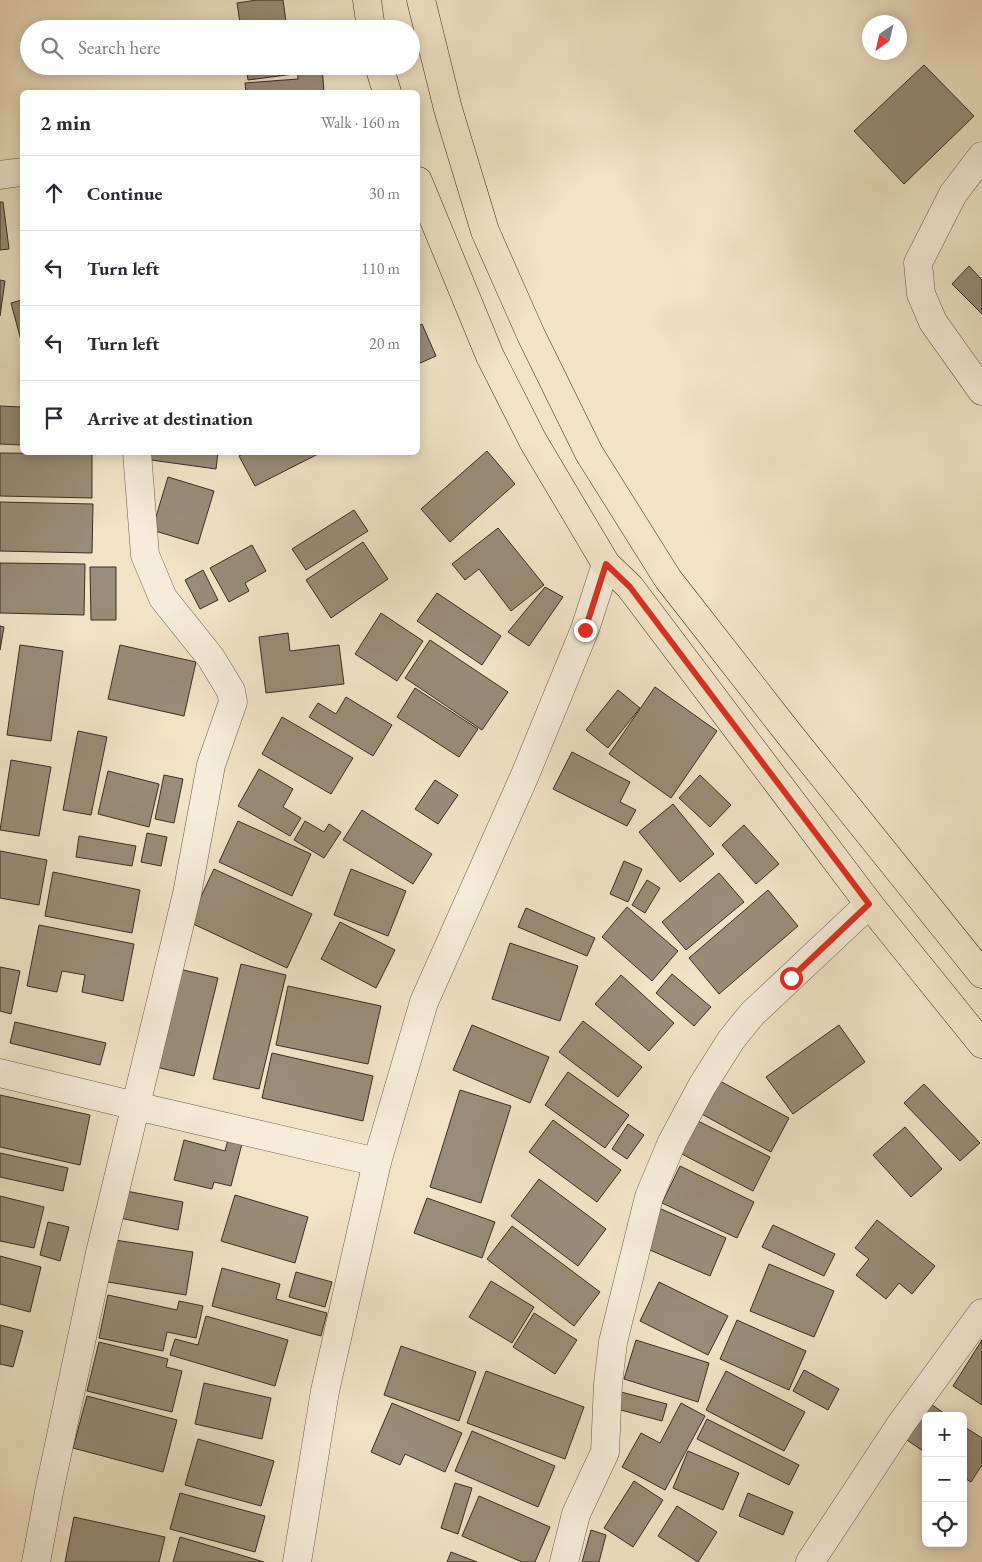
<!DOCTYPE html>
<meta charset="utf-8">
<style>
body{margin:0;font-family:"EB Garamond",serif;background:#f2f2f3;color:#2b2b33}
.controls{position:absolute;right:15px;bottom:15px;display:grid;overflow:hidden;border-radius:8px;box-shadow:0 2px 12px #0003}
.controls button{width:45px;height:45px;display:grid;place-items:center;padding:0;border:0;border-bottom:1px solid #e1e1e2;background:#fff;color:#2b2b33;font:25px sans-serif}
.compass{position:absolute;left:862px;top:15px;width:45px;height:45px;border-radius:50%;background:#fff;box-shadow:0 2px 12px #0003;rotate:214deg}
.stop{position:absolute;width:15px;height:15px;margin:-11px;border:4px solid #d93025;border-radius:50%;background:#fff}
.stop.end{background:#d93025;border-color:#fff;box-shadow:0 1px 5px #0008}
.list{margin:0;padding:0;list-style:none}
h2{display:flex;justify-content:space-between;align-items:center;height:65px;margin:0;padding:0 20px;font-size:21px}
h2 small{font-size:16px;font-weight:400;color:#7c7c81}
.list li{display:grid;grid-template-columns:32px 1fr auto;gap:15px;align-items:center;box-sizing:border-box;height:75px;padding:0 20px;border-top:1px solid #e1e1e2}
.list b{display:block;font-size:19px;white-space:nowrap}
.list em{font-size:16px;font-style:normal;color:#7c7c81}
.icon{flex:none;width:28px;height:28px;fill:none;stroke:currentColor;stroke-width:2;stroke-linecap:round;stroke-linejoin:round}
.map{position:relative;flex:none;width:982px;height:1562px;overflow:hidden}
.search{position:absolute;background:#fff;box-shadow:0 2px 12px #0003;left:20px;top:20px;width:400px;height:55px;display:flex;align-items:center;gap:12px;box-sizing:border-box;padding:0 18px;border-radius:28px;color:#7c7c81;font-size:19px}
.panel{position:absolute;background:#fff;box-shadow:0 2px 12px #0003;left:20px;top:90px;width:400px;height:365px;border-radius:8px}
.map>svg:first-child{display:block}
.building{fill:#988d78;stroke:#392e25}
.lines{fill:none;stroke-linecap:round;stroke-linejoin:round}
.minor-casing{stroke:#675c4d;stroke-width:29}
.major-casing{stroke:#392e25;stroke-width:29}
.minor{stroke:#f5edd9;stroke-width:28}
.major{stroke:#f0e4c5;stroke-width:28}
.route{stroke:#d93025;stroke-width:6}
</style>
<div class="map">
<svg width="982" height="1562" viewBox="0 0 982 1562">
<rect width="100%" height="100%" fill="#f0e4c5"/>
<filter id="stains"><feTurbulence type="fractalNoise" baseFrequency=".004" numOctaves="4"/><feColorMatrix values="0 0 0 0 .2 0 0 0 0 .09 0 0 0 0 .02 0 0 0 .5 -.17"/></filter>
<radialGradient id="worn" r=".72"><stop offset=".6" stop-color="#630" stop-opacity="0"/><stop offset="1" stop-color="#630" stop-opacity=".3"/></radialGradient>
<g class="building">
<path d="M257,0H283L287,29H241L237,3Z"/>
<path d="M924,65L974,116L904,184L854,131Z"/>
<path d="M246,66H292L294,74L248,80Z"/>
<path d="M297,66H322L324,92H246L245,83L298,79Z"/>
<path d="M22,194V241H21Z"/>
<path d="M0,202H3L9,249L0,250Z"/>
<path d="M969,266L982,280V314L952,284Z"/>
<path d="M0,280L5,281L0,316Z"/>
<path d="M22,300V344L11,303Z"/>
<path d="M422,324L436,356L418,364V326Z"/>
<path d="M0,406L22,407V445L0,444Z"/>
<path d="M487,451L515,484L450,542L421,509Z"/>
<path d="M145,452H218L216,469L144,459Z"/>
<path d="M246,452H322L255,486L239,456Z"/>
<path d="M0,453L92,454V498L0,496Z"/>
<path d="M168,477L214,491L198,544L152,530Z"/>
<path d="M0,502L93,504L92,553L0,551Z"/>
<path d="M354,510L368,531L306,570L292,549Z"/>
<path d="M498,528L544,585L511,611L479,569L465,580L452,564Z"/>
<path d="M363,542L388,579L331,618L306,580Z"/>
<path d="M252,545L266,571L245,583L249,591L229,602L210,568Z"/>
<path d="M0,563L85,564L84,615L0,613Z"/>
<path d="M90,567H116V620H91Z"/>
<path d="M203,570L218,600L200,609L185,580Z"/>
<path d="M545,587L563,597L529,646L508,632Z"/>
<path d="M437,593L501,636L482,665L417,621Z"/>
<path d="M381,613L423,641L397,681L355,654Z"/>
<path d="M0,626L4,627L0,650Z"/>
<path d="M288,633L290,651L339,645L344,684L266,693L259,637Z"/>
<path d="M430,640L508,692L482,730L405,678Z"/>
<path d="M20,645L63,651L51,741L7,735Z"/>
<path d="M120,645L196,662L184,716L108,699Z"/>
<path d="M655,687L717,731L671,798L609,754Z"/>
<path d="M415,688L478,729L459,757L397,717Z"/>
<path d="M618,690L640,708L608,748L586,730Z"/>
<path d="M346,697L392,725L373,756L309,717L318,703L336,714Z"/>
<path d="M282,717L353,758L331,794L262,754Z"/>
<path d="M78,731L107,737L91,815L63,810Z"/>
<path d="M572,752L630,782L620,802L636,810L627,826L553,789Z"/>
<path d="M11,760L51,767L39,836L0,830Z"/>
<path d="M259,769L293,789L283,807L301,818L290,836L238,806Z"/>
<path d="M108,771L159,784L149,827L98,814Z"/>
<path d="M164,775L183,779L174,823L155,819Z"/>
<path d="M700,775L731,805L710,827L679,798Z"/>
<path d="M435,780L458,795L438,824L415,809Z"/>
<path d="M673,804L714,854L680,882L639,832Z"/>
<path d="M362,810L432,854L413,884L343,840Z"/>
<path d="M238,821L311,854L292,896L219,862Z"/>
<path d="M305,821L324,832L329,824L341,832L324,858L294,840Z"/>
<path d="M744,825L779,864L756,884L722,845Z"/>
<path d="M147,833L167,837L161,866L141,862Z"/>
<path d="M79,836L136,846L132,866L76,857Z"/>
<path d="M0,851L47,860L39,905L0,898Z"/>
<path d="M624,861L642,869L628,902L610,894Z"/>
<path d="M214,869L312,914L287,968L189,922Z"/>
<path d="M351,869L406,891L388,936L334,915Z"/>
<path d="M53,872L140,890L132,933L45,916Z"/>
<path d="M719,873L744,902L686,950L662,922Z"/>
<path d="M647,880L660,888L645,913L632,905Z"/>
<path d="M768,890L798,926L719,994L689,958Z"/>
<path d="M627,907L678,951L652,981L602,937Z"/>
<path d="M526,908L595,938L587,956L518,927Z"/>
<path d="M340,922L395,950L376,988L321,959Z"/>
<path d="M39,925L134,944L123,1001L82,992L85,975L62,971L57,992L27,986Z"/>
<path d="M510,943L578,966L560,1021L492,999Z"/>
<path d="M241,964L286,975L259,1089L213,1079Z"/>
<path d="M0,967L20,971L11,1014L0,1011Z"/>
<path d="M179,969L218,978L194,1076L156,1067Z"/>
<path d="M672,974L711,1007L694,1026L656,993Z"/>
<path d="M621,975L674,1023L649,1051L595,1004Z"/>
<path d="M288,986L381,1006L368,1064L276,1045Z"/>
<path d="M583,1021L642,1067L618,1097L559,1052Z"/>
<path d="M15,1022L106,1043L100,1065L10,1043Z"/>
<path d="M472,1025L549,1057L530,1103L453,1070Z"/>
<path d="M839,1025L865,1062L793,1114L766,1077Z"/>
<path d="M272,1053L373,1076L363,1121L262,1098Z"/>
<path d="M568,1072L629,1115L605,1148L545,1105Z"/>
<path d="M716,1079L789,1118L771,1152L698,1112Z"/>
<path d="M924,1084L980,1143L960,1161L904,1103Z"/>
<path d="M460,1090L511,1106L481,1203L430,1187Z"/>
<path d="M0,1095L90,1115L80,1165L0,1147Z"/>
<path d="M694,1119L770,1157L753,1191L678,1152Z"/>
<path d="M553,1120L621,1170L597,1202L529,1152Z"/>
<path d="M628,1124L644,1135L627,1159L612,1149Z"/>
<path d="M905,1127L942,1169L911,1197L873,1155Z"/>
<path d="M230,1132L244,1136L231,1186L214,1182L212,1189L174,1180L184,1140L225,1151Z"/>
<path d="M0,1153L68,1168L63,1191L0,1177Z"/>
<path d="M680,1166L754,1202L737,1238L662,1203Z"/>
<path d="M539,1179L606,1229L578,1266L511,1216Z"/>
<path d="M121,1190L183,1202L178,1230L115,1217Z"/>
<path d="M235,1195L308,1217L295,1263L221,1241Z"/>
<path d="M0,1196L44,1207L34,1248L0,1241Z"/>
<path d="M427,1198L495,1222L482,1258L414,1233Z"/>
<path d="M659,1208L726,1238L710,1276L643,1247Z"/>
<path d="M877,1220L935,1266L912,1294L899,1283L886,1299L856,1275L869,1259L855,1248Z"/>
<path d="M48,1222L69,1227L60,1261L40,1255Z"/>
<path d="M773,1225L835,1254L824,1276L762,1247Z"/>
<path d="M512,1226L600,1292L574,1326L487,1259Z"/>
<path d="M115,1240L193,1252L186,1295L108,1282Z"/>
<path d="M0,1256L41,1267L30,1312L0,1304Z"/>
<path d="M769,1264L834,1291L814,1337L750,1311Z"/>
<path d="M222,1268L280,1284L276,1299L327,1313L321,1336L212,1306Z"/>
<path d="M296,1272L332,1282L325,1307L289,1297Z"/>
<path d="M491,1281L534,1307L512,1343L469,1317Z"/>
<path d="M659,1282L728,1316L708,1355L640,1321Z"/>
<path d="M108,1295L177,1310L179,1301L203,1306L196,1338L167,1332L163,1351L99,1338Z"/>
<path d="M534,1313L577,1340L555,1374L513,1347Z"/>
<path d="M206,1316L288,1340L275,1386L170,1355L175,1339L198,1345Z"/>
<path d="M737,1320L806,1351L789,1390L720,1359Z"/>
<path d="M0,1325L23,1331L13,1367L0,1364Z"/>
<path d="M636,1340L709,1363L698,1402L624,1379Z"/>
<path d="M982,1340V1405L953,1386Z"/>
<path d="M99,1342L168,1359L166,1367L182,1371L172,1412L87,1391Z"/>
<path d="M401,1346L476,1372L459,1421L384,1395Z"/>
<path d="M804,1370L839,1389L828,1410L793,1391Z"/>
<path d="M486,1371L584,1407L565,1459L467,1423Z"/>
<path d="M726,1371L805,1412L784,1451L706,1410Z"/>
<path d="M204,1383L271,1398L262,1439L195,1424Z"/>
<path d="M621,1392L667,1404L662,1421L617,1409Z"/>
<path d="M87,1396L177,1420L163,1472L73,1448Z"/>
<path d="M928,1402L948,1416H926V1453L904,1438Z"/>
<path d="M392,1403L462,1433L445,1472L405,1454L400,1465L371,1452Z"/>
<path d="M681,1403L705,1416L665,1490L622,1467L641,1433L660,1443Z"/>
<path d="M707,1419L799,1465L789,1485L697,1439Z"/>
<path d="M963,1426L982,1438V1465L971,1482L963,1477Z"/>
<path d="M472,1431L555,1466L538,1507L455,1471Z"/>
<path d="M198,1439L274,1461L261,1506L185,1485Z"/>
<path d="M688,1451L739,1473L723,1510L673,1488Z"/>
<path d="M634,1481L663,1500L633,1547L604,1528Z"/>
<path d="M455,1483L472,1488L458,1534L441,1528Z"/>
<path d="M180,1493L265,1516L255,1552L170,1529Z"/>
<path d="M748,1493L793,1512L783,1535L739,1516Z"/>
<path d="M479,1496L550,1527L535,1562H522L462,1536Z"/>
<path d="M677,1506L717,1532L698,1562L658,1536Z"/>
<path d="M74,1517L165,1537L159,1562H65Z"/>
<path d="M591,1530L606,1535L599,1562H582Z"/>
<path d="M180,1537L264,1562H173Z"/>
<path d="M451,1552L477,1562H447Z"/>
</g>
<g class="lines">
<g class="minor-casing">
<g id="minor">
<path d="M982,156L953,194L918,263L921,294L933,322L982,391"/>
<path d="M0,175L22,172"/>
<path d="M0,1073L136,1106L377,1162"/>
<path d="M36,1562L49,1492L100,1253L187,894L211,765L233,702L231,691L211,658L163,598L145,555L137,452"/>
<path d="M297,1562L325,1391L377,1162L424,1002L525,775L585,629L606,564"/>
<path d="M564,1562L576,1514L605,1452L608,1384L613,1342L649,1197L672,1142L702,1086L731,1040L752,1014L869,904"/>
<path d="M810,1562L901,1424L982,1313"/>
</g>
</g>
<g class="major-casing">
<g id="major">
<path d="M367,0L371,29"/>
<path d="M421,0L448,109L485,231L531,335L589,453L668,579L790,735L982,974"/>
<path d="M379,66L387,92"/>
<path d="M418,181L490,356L533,441L606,564L630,587L869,904L982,1044"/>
</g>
</g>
<use href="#minor" class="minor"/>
<use href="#major" class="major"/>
</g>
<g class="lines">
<path class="route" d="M585,630L606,564L630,587L869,904L791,978"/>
</g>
<rect width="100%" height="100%" filter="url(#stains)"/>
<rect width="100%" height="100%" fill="url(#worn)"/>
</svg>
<div class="controls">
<button>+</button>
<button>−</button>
<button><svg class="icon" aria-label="locate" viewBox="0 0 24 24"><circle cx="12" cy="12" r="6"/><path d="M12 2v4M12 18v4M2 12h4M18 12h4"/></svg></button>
</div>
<svg class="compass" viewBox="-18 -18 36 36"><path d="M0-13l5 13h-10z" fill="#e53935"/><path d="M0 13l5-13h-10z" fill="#7c7c81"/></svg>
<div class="stop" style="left:791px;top:978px"></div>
<div class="stop end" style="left:585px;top:630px"></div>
<div class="search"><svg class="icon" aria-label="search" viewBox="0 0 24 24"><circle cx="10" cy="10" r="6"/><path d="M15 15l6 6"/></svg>Search here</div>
<section class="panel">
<h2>2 min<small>Walk · 160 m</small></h2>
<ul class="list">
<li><svg class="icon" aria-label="ahead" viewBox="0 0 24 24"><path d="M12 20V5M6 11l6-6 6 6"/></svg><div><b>Continue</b></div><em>30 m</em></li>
<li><svg class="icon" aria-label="left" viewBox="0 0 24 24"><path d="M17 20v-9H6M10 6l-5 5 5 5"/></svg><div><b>Turn left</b></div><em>110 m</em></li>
<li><svg class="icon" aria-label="left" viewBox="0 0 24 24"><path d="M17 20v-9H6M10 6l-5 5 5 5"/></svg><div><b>Turn left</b></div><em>20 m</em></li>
<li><svg class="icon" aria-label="arrive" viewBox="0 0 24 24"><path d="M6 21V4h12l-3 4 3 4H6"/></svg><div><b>Arrive at destination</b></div></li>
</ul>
</section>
</div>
